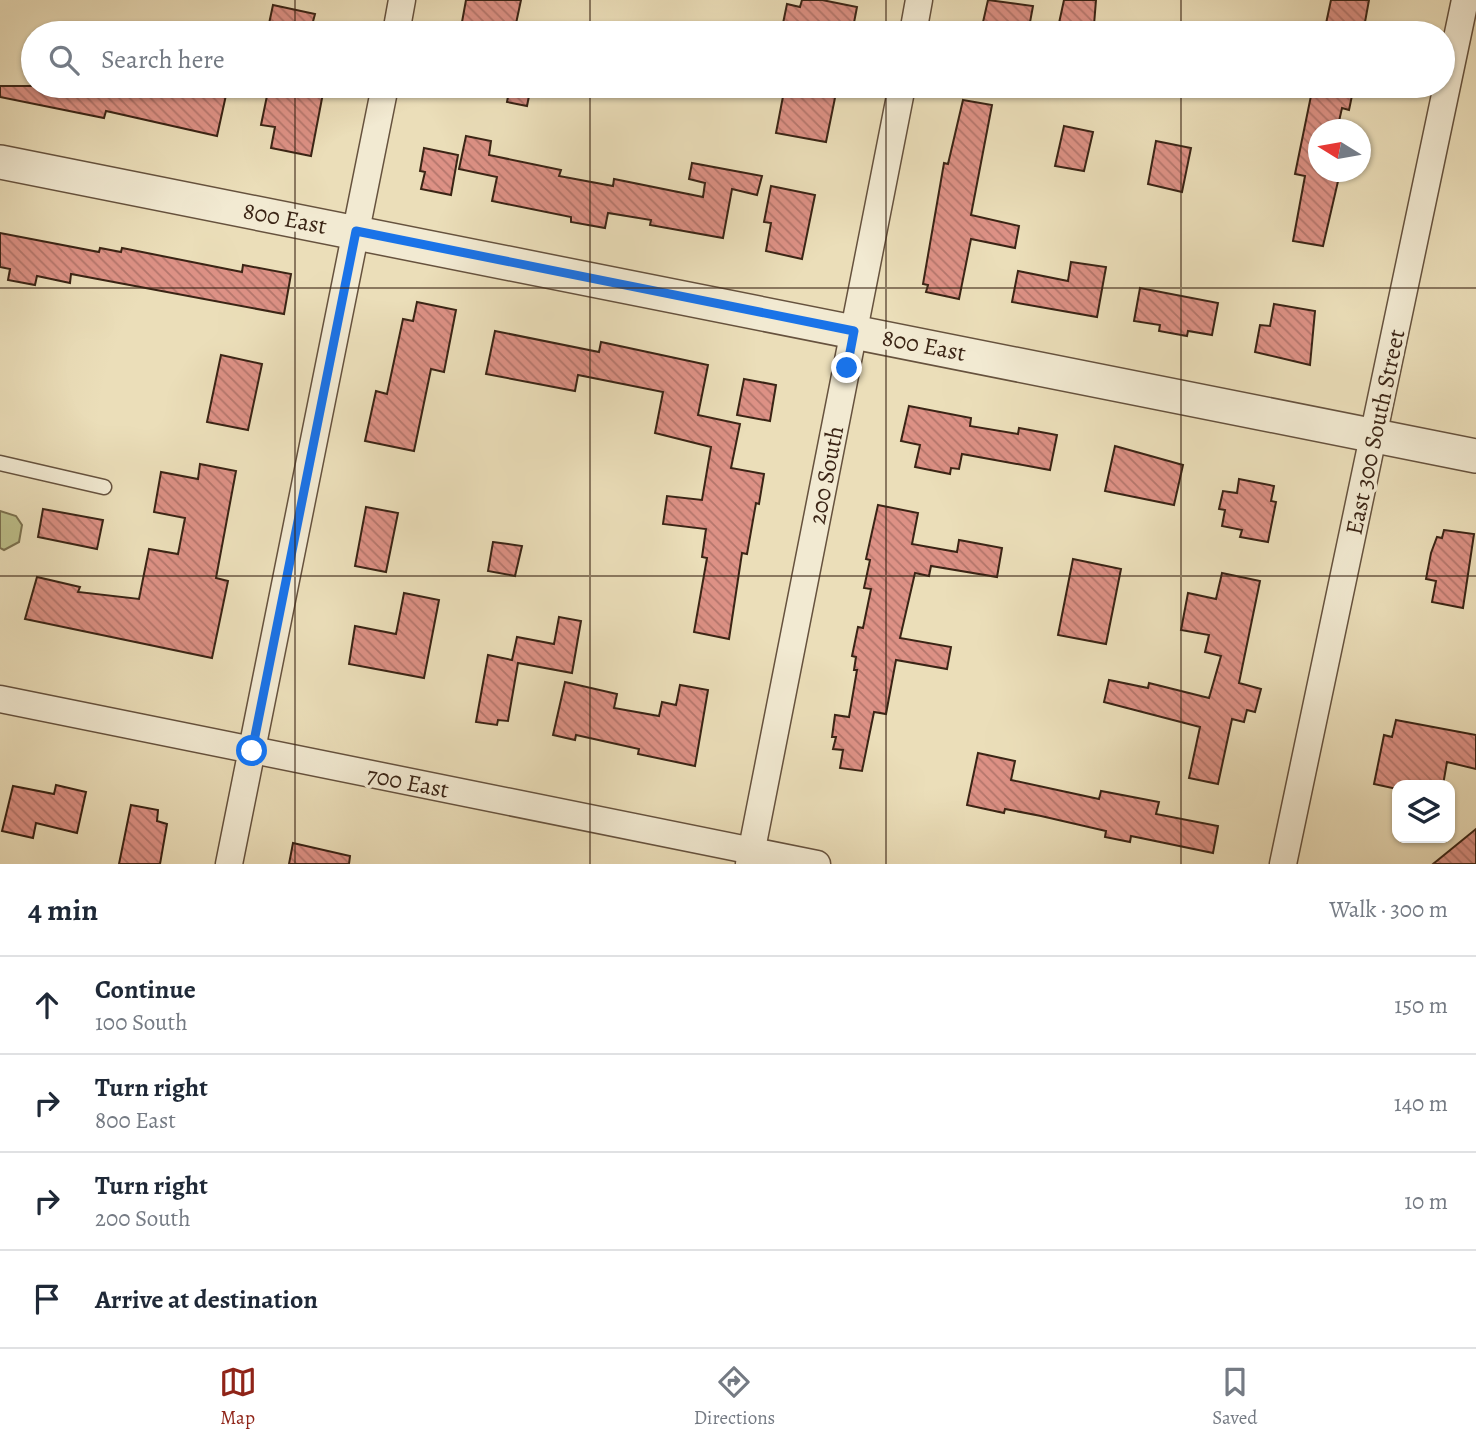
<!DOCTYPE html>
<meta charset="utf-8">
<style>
body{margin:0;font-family:Alegreya,serif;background:#f6f6f7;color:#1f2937}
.controls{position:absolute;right:21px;bottom:21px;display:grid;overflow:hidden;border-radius:14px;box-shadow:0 2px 5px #0004}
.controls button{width:63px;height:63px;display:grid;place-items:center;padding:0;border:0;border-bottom:2px solid #e0e1e3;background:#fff;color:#1f2937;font:35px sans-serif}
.compass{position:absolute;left:1308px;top:119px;width:63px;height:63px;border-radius:50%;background:#fff;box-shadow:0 2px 5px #0004;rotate:281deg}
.stop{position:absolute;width:21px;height:21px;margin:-16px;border:5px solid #1a73e8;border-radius:50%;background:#fff}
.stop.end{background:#1a73e8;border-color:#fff;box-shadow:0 2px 7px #0008}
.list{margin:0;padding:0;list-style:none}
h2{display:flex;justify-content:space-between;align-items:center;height:91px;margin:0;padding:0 28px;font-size:30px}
h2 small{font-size:23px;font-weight:400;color:#747a83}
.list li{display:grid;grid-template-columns:46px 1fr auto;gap:21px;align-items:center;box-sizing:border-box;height:98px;padding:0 28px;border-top:2px solid #e0e1e3}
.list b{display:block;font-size:26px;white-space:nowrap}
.list p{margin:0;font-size:23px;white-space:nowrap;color:#747a83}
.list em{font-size:23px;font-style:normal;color:#747a83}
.icon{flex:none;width:38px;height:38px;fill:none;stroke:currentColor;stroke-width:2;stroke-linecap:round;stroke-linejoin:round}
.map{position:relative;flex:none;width:1476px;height:864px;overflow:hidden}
.search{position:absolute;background:#fff;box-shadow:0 2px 5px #0004;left:21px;right:21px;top:21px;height:77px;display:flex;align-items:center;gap:18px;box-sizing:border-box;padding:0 24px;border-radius:38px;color:#747a83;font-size:26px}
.sheet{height:483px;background:#fff}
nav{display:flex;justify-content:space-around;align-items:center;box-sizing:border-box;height:98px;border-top:2px solid #e0e1e3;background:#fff;font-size:19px;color:#747a83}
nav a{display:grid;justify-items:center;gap:4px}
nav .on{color:#8f2418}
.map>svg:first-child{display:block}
.green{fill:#bdc08b;stroke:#7c7250;stroke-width:2}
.building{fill:url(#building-back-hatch);stroke:#3a2415;stroke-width:2}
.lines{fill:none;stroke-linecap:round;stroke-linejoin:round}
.service-casing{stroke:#66523e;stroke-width:17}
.minor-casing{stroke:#66523e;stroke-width:29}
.tertiary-casing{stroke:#66523e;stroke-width:36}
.service{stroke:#f2ead2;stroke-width:14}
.minor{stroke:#f2ead2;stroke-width:26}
.tertiary{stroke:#f2ead2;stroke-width:33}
.route{stroke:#1a73e8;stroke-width:9}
.grid{fill:none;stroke:#3a2415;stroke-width:2;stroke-opacity:0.55}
.labels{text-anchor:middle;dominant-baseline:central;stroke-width:7;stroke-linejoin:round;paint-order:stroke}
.street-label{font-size:24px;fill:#3a2415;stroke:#f2ead2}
</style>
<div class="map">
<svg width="1476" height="864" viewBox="0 0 1476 864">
<defs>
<pattern id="building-back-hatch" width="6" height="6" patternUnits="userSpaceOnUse" patternTransform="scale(1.75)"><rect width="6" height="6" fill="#dd9185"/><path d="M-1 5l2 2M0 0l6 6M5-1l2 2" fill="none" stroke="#b4766c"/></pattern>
</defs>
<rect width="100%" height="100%" fill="#ebdeb9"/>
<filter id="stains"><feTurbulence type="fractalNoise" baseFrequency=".00286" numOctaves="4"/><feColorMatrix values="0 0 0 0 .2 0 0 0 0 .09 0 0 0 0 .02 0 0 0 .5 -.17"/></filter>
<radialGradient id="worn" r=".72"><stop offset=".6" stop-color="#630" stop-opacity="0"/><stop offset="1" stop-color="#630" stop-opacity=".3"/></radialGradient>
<path class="green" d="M0,511L16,516L22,525L19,542L4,550L0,548Z"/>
<g class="building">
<path d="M466,0H521L514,33H460Z"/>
<path d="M802,0H822L857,7L852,33H781L787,4L800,7Z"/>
<path d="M988,0L1033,6L1028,33L981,31Z"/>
<path d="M1064,0H1096L1094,25L1059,23Z"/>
<path d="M1331,0H1369L1363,33H1324Z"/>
<path d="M273,5L315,14L310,33H267Z"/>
<path d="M0,86H228L217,136L106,111L104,118L0,97Z"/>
<path d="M269,86L323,93L311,156L271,148L275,127L261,125Z"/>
<path d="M510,86H531L527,106L507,102Z"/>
<path d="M785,86L837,88L826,142L776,133Z"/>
<path d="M1313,86H1354L1349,110L1342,108L1337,130H1319V172H1339V177L1323,246L1293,241L1305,176L1295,174Z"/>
<path d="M963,100L992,105L971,215L1019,226L1015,248L971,239L959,299L926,292L928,285L923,284L944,163L948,164Z"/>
<path d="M1064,126L1093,132L1084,171L1055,166Z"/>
<path d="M466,136L491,141L489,155L561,170L559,176L613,186L614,179L703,197L705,183L689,179L692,163L762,176L757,195L732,189L723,238L650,225L651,220L608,213L605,228L571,222V217L492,201L497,177L459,169Z"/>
<path d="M1156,141L1191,148L1182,192L1148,184Z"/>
<path d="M424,148L458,155L451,195L421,189L425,172L420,171Z"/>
<path d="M771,186L815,195L802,259L766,251L771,223L764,222Z"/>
<path d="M0,233L99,252L100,248L121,252L122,248L242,272L243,265L291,274L284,314L71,274L70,283L37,276L35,285L8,280L10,269L0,267Z"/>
<path d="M1071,262L1106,267L1097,317L1012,302L1018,271L1068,281Z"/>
<path d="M1140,288L1218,303L1212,335L1188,331L1187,336L1159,331L1160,325L1134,321Z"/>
<path d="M417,302L456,310L444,372L431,369L414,451L365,441L376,391L387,394L403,319L413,321Z"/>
<path d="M1274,304L1315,311L1310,365L1255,352L1260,325L1270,326Z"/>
<path d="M495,331L599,352L601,342L708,365L698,415L740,424L731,468L764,474L759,504L756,503L747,554L742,553L729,639L694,632L707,558L702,557L706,529L663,524L667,496L702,500L711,447L655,433L663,392L578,375L575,391L486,374Z"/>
<path d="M221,355L262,364L248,430L207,422Z"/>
<path d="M744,379L776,385L770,421L737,415Z"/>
<path d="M909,406L971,418L970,426L1018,434L1019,428L1057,435L1050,470L962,454L959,469L951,468L950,474L915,467L920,445L901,441Z"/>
<path d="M1115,446L1183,465L1174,505L1105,491Z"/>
<path d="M200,464L236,471L216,578L228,581L212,658L25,619L37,577L80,587L78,592L139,599L149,549L178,554L185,518L154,512L161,472L198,479Z"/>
<path d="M1239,479L1274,486L1271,501L1276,502L1268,542L1240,537L1242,530L1222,526L1225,510L1219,509L1223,491L1237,493Z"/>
<path d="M878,505L918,513L912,544L957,552L959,540L1002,548L997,577L931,566L929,576L915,573L900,638L951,647L947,669L896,660L886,714L874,712L862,771L840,768L843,750L833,749L836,737H832L835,715L849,717L857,670H854L856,657L852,656L858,627L863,628L871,589L864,588L870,560L866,559Z"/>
<path d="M366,507L398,513L386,572L355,566Z"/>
<path d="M43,509L103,520L97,549L38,537Z"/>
<path d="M1444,530L1474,534L1463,608L1432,602L1436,581L1426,579L1431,553L1437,537L1442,538Z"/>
<path d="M493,542L522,546L515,576L488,571Z"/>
<path d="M1073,559L1121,569L1106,644L1058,635Z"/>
<path d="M1222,573L1260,581L1239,683L1261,689L1255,712L1247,710L1244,722L1232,719L1218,784L1189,778L1200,727L1104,702L1109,680L1148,688L1149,683L1209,698L1221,656L1205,652L1209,635L1181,630L1188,593L1216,599Z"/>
<path d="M404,593L439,600L424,678L349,664L355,626L396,634Z"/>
<path d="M559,617L581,621L572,673L518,663L508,721L498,720L497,725L476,722L488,655L512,660L517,637L554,644Z"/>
<path d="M565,682L617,694L614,708L659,716L662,702L676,705L680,685L708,690L695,766L638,754L639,749L576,735L575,740L553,735Z"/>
<path d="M1396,720L1476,735V769L1447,762L1443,785H1397V789L1374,784L1384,735L1392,737Z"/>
<path d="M978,753L1015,761L1011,780L1099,799L1101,791L1159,802L1156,814L1218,826L1213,853L1131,836L1130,842L1105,837L1106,831L1041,816L1005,809L1004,813L967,805Z"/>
<path d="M56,785L86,792L77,833L36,823L33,838L2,831L13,786L54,794Z"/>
<path d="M131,805L158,810L157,821L167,824L160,864H119Z"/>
<path d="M1476,829V864H1433Z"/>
<path d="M293,843L350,856L349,864H289Z"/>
</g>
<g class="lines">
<g class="service-casing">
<path id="service" d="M0,463L104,487"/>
</g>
<g class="minor-casing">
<g id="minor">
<path d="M396,33L402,0"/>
<path d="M913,33L919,0"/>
<path d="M0,699L817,864"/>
<path d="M229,864L385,86"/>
<path d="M749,864L902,86"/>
<path d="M1283,864L1465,0"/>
</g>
</g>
<g class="tertiary-casing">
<path id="tertiary" d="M0,162L1476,456"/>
</g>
<use href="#service" class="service"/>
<use href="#minor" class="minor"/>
<use href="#tertiary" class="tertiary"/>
</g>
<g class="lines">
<path class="route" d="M252,751L356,231L854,331L847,368"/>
</g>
<path class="grid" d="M295,0V33M590,0V33M886,0V33M1181,0V33M295,86V864M590,86V864M886,86V864M1181,86V864M0,288H1476M0,576H1476"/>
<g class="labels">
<g class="street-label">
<text transform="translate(285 218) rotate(11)">800 East</text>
<text transform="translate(924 345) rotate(11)">800 East</text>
<text transform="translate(1375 432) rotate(-78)">East 300 South Street</text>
<text transform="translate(826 475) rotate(-79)">200 South</text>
<text transform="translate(408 782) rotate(11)">700 East</text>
</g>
</g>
<rect width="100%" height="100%" filter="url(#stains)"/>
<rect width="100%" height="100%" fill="url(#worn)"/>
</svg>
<div class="controls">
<button><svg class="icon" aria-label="layers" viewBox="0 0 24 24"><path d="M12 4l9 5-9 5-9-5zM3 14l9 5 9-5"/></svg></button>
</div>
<svg class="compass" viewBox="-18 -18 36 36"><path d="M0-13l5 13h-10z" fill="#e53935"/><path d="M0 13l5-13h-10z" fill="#747a83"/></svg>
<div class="stop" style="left:252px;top:751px"></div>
<div class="stop end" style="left:847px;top:368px"></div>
<div class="search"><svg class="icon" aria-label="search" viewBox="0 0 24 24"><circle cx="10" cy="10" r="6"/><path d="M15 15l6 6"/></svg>Search here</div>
</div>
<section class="sheet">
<h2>4 min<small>Walk · 300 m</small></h2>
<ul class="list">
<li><svg class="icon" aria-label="ahead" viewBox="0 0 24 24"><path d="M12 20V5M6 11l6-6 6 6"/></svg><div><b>Continue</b><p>100 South</p></div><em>150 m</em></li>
<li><svg class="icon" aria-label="right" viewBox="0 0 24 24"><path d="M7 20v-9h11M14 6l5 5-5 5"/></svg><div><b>Turn right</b><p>800 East</p></div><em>140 m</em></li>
<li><svg class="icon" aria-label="right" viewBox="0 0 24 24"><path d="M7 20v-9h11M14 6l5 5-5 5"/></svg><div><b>Turn right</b><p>200 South</p></div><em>10 m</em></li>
<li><svg class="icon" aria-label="arrive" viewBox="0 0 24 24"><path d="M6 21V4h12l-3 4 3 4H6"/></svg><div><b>Arrive at destination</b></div></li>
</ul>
</section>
<nav>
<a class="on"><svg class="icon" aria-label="map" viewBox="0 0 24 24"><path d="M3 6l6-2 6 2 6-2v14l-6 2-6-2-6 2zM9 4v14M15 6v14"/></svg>Map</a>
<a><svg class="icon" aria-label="directions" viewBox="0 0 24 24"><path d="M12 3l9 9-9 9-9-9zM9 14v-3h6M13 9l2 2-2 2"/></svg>Directions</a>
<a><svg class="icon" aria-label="saved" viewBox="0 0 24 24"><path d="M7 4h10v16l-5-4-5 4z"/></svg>Saved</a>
</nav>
